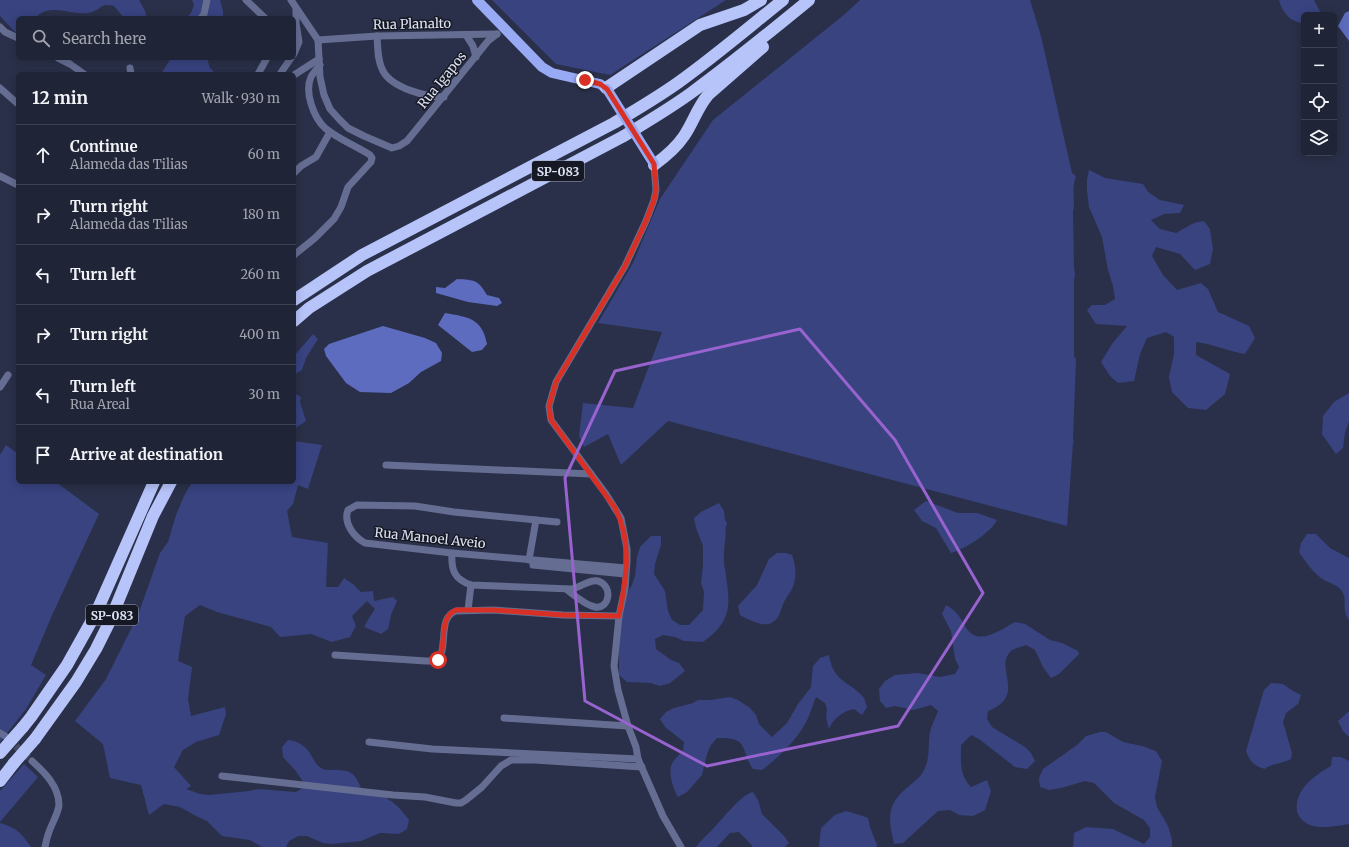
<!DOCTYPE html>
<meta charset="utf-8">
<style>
body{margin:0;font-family:Merriweather,serif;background:#2d3042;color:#f1f3f6}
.controls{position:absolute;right:12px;top:12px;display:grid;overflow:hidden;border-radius:6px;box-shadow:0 2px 10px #0003}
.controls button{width:36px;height:36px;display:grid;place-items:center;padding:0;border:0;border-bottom:1px solid #3d4152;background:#202437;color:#f1f3f6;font:20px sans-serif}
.stop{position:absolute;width:12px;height:12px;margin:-9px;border:3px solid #d93025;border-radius:50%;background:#fff}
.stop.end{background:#d93025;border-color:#fff;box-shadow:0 1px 4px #0008}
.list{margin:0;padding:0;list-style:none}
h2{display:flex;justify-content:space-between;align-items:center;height:52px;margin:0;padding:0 16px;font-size:17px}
h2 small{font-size:13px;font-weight:400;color:#a2a4ad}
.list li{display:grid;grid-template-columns:26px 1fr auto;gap:12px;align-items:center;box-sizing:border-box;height:60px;padding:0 16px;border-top:1px solid #3d4152}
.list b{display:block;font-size:15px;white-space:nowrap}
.list p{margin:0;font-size:13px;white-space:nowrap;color:#a2a4ad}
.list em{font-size:13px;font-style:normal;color:#a2a4ad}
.icon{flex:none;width:22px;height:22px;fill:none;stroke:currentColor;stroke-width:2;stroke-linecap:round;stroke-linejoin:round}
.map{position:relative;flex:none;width:1349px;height:847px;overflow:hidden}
.search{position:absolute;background:#202437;box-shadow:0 2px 10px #0003;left:16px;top:16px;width:280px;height:44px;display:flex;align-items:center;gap:10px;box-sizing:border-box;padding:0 14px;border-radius:6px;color:#a2a4ad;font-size:15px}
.panel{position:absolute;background:#202437;box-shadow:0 2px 10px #0003;left:16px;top:72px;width:280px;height:412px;border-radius:6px}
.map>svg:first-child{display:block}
.green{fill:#384380}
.water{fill:#5d6cbe}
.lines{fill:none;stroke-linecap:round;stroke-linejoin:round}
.street-tunnel{stroke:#454b62;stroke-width:7;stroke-dasharray:7 3.5;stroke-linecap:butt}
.street{stroke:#656e92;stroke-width:7}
.primary{stroke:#98aaf4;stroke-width:10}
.highway{stroke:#b7c4fa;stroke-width:12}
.primary-bridge{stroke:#98aaf4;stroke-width:10}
.highway-bridge{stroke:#b7c4fa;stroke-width:12}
.route{stroke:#d93025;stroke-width:5}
.marked{fill:none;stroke:#9863cf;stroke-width:3;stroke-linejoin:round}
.labels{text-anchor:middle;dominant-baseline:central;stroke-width:3;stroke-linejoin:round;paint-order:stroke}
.shield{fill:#161924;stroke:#a1a6b5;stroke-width:1}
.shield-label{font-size:12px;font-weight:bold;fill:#dde2f3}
.street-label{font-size:13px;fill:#dde2f3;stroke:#161924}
</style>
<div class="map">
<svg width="1349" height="847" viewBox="0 0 1349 847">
<rect width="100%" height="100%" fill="#2a3049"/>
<g class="green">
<path d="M0,0H139L145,11L147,18H124L114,6C112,5 107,5 105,5C99,7 96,12 88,13C70,15 49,2 35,18H18V35L0,16Z"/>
<path d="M192,0H220L223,11V18H186L191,13L194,5Z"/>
<path d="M492,0H726L610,75L556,64Z"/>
<path d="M860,0H1030L1041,36L1072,173L1076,176C1072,186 1074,197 1074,208L1073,211L1074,267L1075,275L1074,280V356L1076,359L1073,439L1074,442L1073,443L1067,526L668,421L621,465L608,434L584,447L579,436L583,403L633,408L662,332L598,323L633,263L660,199L713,120L845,14Z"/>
<path d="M1279,0H1314L1320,11L1318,15H1304V23C1291,23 1282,12 1279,0Z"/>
<path d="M171,58H207L210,68L216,74H161Z"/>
<path d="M1089,170L1105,178L1143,184L1148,192L1160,200L1184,205L1180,213L1164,214L1151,220L1160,229L1176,233L1194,223L1204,221L1210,229L1213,249L1210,264L1195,270L1180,254L1156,247L1152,256L1163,275L1177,290L1201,283L1208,289L1218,312L1249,326L1255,338L1245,354C1228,351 1213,344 1196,342V355L1230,374L1225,394L1206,410L1188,408L1172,392L1169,377L1174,354V337L1166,332L1147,338L1140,354L1134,381L1118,383L1110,376L1101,362L1112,344L1127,326L1096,324L1087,310L1092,305H1105L1115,299L1113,286L1108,270L1102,237L1089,207L1087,190V180Z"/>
<path d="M313,334L318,339L306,358L302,370L294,375V356Z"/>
<path d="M294,393L301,397L300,402L306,421L294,429Z"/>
<path d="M1349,393V421L1345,433L1343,448L1336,454L1322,434L1323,416L1334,402Z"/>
<path d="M294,441L322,445L308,489L298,485L293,504L287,511L292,537L328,543L326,587H338L344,578L354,585L361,592L373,591L374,601L393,597L397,601L391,615L388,629L381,634L364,627L369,618L375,609L367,601L352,616L356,626L350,637L332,642L311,634L280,637L271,627L217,612L200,605L185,616L178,661L192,667L188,699L191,716L225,707L226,714L219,735L196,742L183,750L174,767L191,786L186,789L200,794L209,795L249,791L258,789L296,792L306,786L295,770L283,757L282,747L288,740C298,741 306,746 311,755C315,761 316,766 323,769C325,770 329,770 332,770C350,770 354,771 361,788C384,795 395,800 409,820L407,829L399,834L380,833L361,841L332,844L323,843L307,836H298L289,841L286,847H262L250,840L222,836L207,821L198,817L180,807L164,804L149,815L141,785L110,778L103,744L75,721L106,679L138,615L160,553L168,542L176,515L184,496L192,482H294Z"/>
<path d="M6,445L18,454V482H56L99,514L53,613L31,665L46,675L26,709L0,742V455Z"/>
<path d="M926,501L958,513H977L997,520C992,532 963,550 951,553L936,528L922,521L914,510Z"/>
<path d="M719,503L724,511L725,520L727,523C725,529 726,534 725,541C724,550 723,560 725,569C730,603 734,620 703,642L684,641L675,637L663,635L655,639L656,649L671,660L679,663L685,671L670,683L660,686L651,683L627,682L619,675V628L627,593L632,585L635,576L637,557L640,547L651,536H661V545L655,564L654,574L665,591L668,611L672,620L680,625H689L703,610L704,592L701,583L703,565V546L696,528L694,518L701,512Z"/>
<path d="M1307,534H1316L1330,548L1349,558V620C1341,609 1348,600 1342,591C1337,584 1328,583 1321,578C1312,571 1305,561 1299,552L1301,543Z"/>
<path d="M777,553H786L792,555C796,565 797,579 792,589C790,593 786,597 784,602C780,611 780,620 769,624C762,626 746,619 740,615L738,606L757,585L769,559Z"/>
<path d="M946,605C957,611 959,616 965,626C977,648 1000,630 1015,622L1025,624L1050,640L1062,643L1078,651L1079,654L1059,674L1051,678L1043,667L1035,650L1026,645C1022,647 1014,648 1011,651C993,668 1028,695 988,711L987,719L992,727L1025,747L1031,753L1035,761L1027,769L1015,767L979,739L971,735L961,745C961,762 959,774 971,787L987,780L991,791L985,810L973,816L959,815L950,810L938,811L903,843L894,844C888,818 886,804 909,786C916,780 922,776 925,768C931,755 927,741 931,728C933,722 936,717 938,711L931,705L913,710L895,706L886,708L880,701L879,689L885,681L895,675L918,673L940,677L955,674L959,667L955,659L951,631L942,614Z"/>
<path d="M829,655C832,672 838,678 852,687C856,690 861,694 864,698C865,701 866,704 867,707L862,715L854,709C843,711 833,719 829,729L826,718L827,709L825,703L816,697C812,706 810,716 805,724C794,743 779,757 762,770L753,769C739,748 750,737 717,738L711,745L707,754L702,775L687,792L678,797C673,789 669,774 671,766C673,760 679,755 683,751L684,742L665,727L660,719L666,712L674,708L693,703L698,700H711L730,697L738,700L750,708L756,715L759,724L772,737L787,723L798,704L811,687L813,666L820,658Z"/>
<path d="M1271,683L1283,684L1293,691L1301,695L1298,704L1286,713L1283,722L1292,753L1291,759C1280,765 1274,762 1265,769C1254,766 1250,762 1246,751L1264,690Z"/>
<path d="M1348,712H1349V737L1343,731L1338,721Z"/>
<path d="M1100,732H1106L1123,742L1142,746L1156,751L1162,761L1155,797L1157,807L1168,826L1172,840V847H1073L1074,833L1086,827L1113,829L1144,844L1150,837V828L1144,820L1114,803L1094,783L1085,781L1061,788L1049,790L1040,787L1039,778L1043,769L1077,745L1086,736Z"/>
<path d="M1332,757H1341L1349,761V824C1338,826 1315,830 1306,823C1301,820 1298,815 1297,811C1294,790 1315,775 1331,766Z"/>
<path d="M24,764L38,777L0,822V791Z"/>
<path d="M753,792L758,800L762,814L784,836L789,843L785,847H753L746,839L739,832L730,833L717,847H696C700,841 706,836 711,831C721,821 740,795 753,792Z"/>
<path d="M846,811L863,816L868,818L870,827L877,845L876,847H819L821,828L835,815Z"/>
<path d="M0,823C17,828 21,833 31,847H0Z"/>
</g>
<g class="water">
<path d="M1349,11V41L1338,26L1345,13Z"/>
<path d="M457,279C475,280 478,280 487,295L499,298L502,303L497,306L468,302L436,293V287L445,288Z"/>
<path d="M445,313C468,317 482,318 487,344L482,350L472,352L438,325Z"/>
<path d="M383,326L425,338L436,343L442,353L441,361L421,372L409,383L391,393L360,392L346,383L326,356L324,349L329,344Z"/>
</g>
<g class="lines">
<path class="street-tunnel" d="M8,739L32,761"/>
<g class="street">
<path d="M246,0L265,18"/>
<path d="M291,0L318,40L320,77L324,95L330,109L339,119L348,128L364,136L392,148L399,146L407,141L488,41L497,34"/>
<path d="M201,18L204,14L207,0"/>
<path d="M0,27L5,32L18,38"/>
<path d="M466,35L473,46L476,57"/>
<path d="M377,36C378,48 377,60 383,71C392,88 426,97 444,97"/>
<path d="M318,40L377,36L497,34"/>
<path d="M294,54L299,42L296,23V9"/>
<path d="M58,58L70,64L84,74"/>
<path d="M130,68L131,74"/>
<path d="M258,74L267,58"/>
<path d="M280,74L291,58"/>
<path d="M294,75L319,59"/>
<path d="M0,88L18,104"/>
<path d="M654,165L656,190L654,200L646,221L625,266L556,382L549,406L551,420L606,494L621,518L627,549V561L625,588L619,616L614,666L618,690L628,726L636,747L638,759L663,816L681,847"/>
<path d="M294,173L301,166L316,157L330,132"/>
<path d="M0,176L18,185"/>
<path d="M294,255L315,238L334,219L341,207L348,187L371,162L372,158L370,155C356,146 338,139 325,128C314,118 304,92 311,77C313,73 317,69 320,65"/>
<path d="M0,387L8,375"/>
<path d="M386,465L591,474"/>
<path d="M557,522L454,512L415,506L357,505L348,510C343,523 354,537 365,543L452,553L626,568"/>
<path d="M452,553C451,570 454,579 471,585L571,589C580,588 589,579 598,581C614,586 609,610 595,607C585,605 574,595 566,589"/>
<path d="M529,560L536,520"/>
<path d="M533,565L625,574"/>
<path d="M468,610L471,585"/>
<path d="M335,655L426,661H436C450,650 436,618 456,611L494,610L563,615L619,616"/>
<path d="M504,718L628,726"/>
<path d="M0,733L5,736"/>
<path d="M369,742L432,749L638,759"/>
<path d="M32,761C44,772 59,786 59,805C58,814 52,823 49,832C47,837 46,842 45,847"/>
<path d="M222,776L393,795L425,797L456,803H461L466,800L482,787L501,766L511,760H535L642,767"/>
</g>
<path class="primary" d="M477,0L542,67L552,73L600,84L607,89"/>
<g class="highway">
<path d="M606,88L700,25L744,10L761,0"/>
<path d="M654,165C665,157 676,148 684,136C693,123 697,108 708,95L763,47"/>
<path d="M294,300L362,255L614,123C636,110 658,97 679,82C715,56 748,28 783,0"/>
<path d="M294,321L309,308L367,271L622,137C645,123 669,109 691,93C732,63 770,32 809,0"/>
<path d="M23,727L31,717L67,665L96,613L154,482"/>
<path d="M35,739L76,682L96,649L110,621L153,516L171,482"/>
<path d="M0,781L14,763"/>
</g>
<path class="primary-bridge" d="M607,89L654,164"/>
<g class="highway-bridge">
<path d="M0,753L23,727"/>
<path d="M14,763L35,739"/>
</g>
</g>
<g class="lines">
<path class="route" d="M438,660C448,646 437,618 456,610H494L563,615L619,616C626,580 633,542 615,508L551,420L549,406L556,382L625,266L646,221L654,200L656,190L654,164L607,89L600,84L585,80"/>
</g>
<path class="marked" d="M800,329L895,440L983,593L898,726L707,766L585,701L565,478L615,371Z"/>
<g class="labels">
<g class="shield">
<rect x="532" y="161" width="52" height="20" rx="3"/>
<rect x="86" y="605" width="52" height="20" rx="3"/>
</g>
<g class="shield-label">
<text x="558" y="171">SP-083</text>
<text x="112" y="615">SP-083</text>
</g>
<g class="street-label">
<text transform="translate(412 24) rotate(-1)">Rua Planalto</text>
<text transform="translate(442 80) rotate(-51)">Rua Igapos</text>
<text transform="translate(430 538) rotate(6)">Rua Manoel Aveio</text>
</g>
</g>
</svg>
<div class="controls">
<button>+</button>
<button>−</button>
<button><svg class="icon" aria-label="locate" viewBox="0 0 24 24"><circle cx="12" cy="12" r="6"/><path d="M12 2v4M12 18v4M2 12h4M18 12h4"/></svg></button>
<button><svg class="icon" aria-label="layers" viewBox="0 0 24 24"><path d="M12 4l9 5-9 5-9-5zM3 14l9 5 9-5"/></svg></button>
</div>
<div class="stop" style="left:438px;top:660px"></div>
<div class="stop end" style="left:585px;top:80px"></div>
<div class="search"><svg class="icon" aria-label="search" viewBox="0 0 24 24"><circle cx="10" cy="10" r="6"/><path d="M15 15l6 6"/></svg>Search here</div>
<section class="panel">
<h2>12 min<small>Walk · 930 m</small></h2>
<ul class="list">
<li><svg class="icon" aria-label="ahead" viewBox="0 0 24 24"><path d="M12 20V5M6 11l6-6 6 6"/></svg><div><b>Continue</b><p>Alameda das Tilias</p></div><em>60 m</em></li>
<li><svg class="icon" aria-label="right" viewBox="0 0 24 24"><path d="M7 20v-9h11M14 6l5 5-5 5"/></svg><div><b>Turn right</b><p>Alameda das Tilias</p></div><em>180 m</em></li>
<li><svg class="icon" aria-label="left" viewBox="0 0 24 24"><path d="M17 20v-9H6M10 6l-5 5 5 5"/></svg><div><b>Turn left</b></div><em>260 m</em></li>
<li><svg class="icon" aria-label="right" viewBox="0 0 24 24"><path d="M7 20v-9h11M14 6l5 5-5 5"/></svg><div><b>Turn right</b></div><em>400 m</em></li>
<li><svg class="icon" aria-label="left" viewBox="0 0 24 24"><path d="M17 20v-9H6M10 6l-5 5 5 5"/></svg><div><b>Turn left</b><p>Rua Areal</p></div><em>30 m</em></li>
<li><svg class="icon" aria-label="arrive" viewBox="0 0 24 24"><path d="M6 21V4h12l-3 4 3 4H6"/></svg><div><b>Arrive at destination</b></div></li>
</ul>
</section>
</div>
